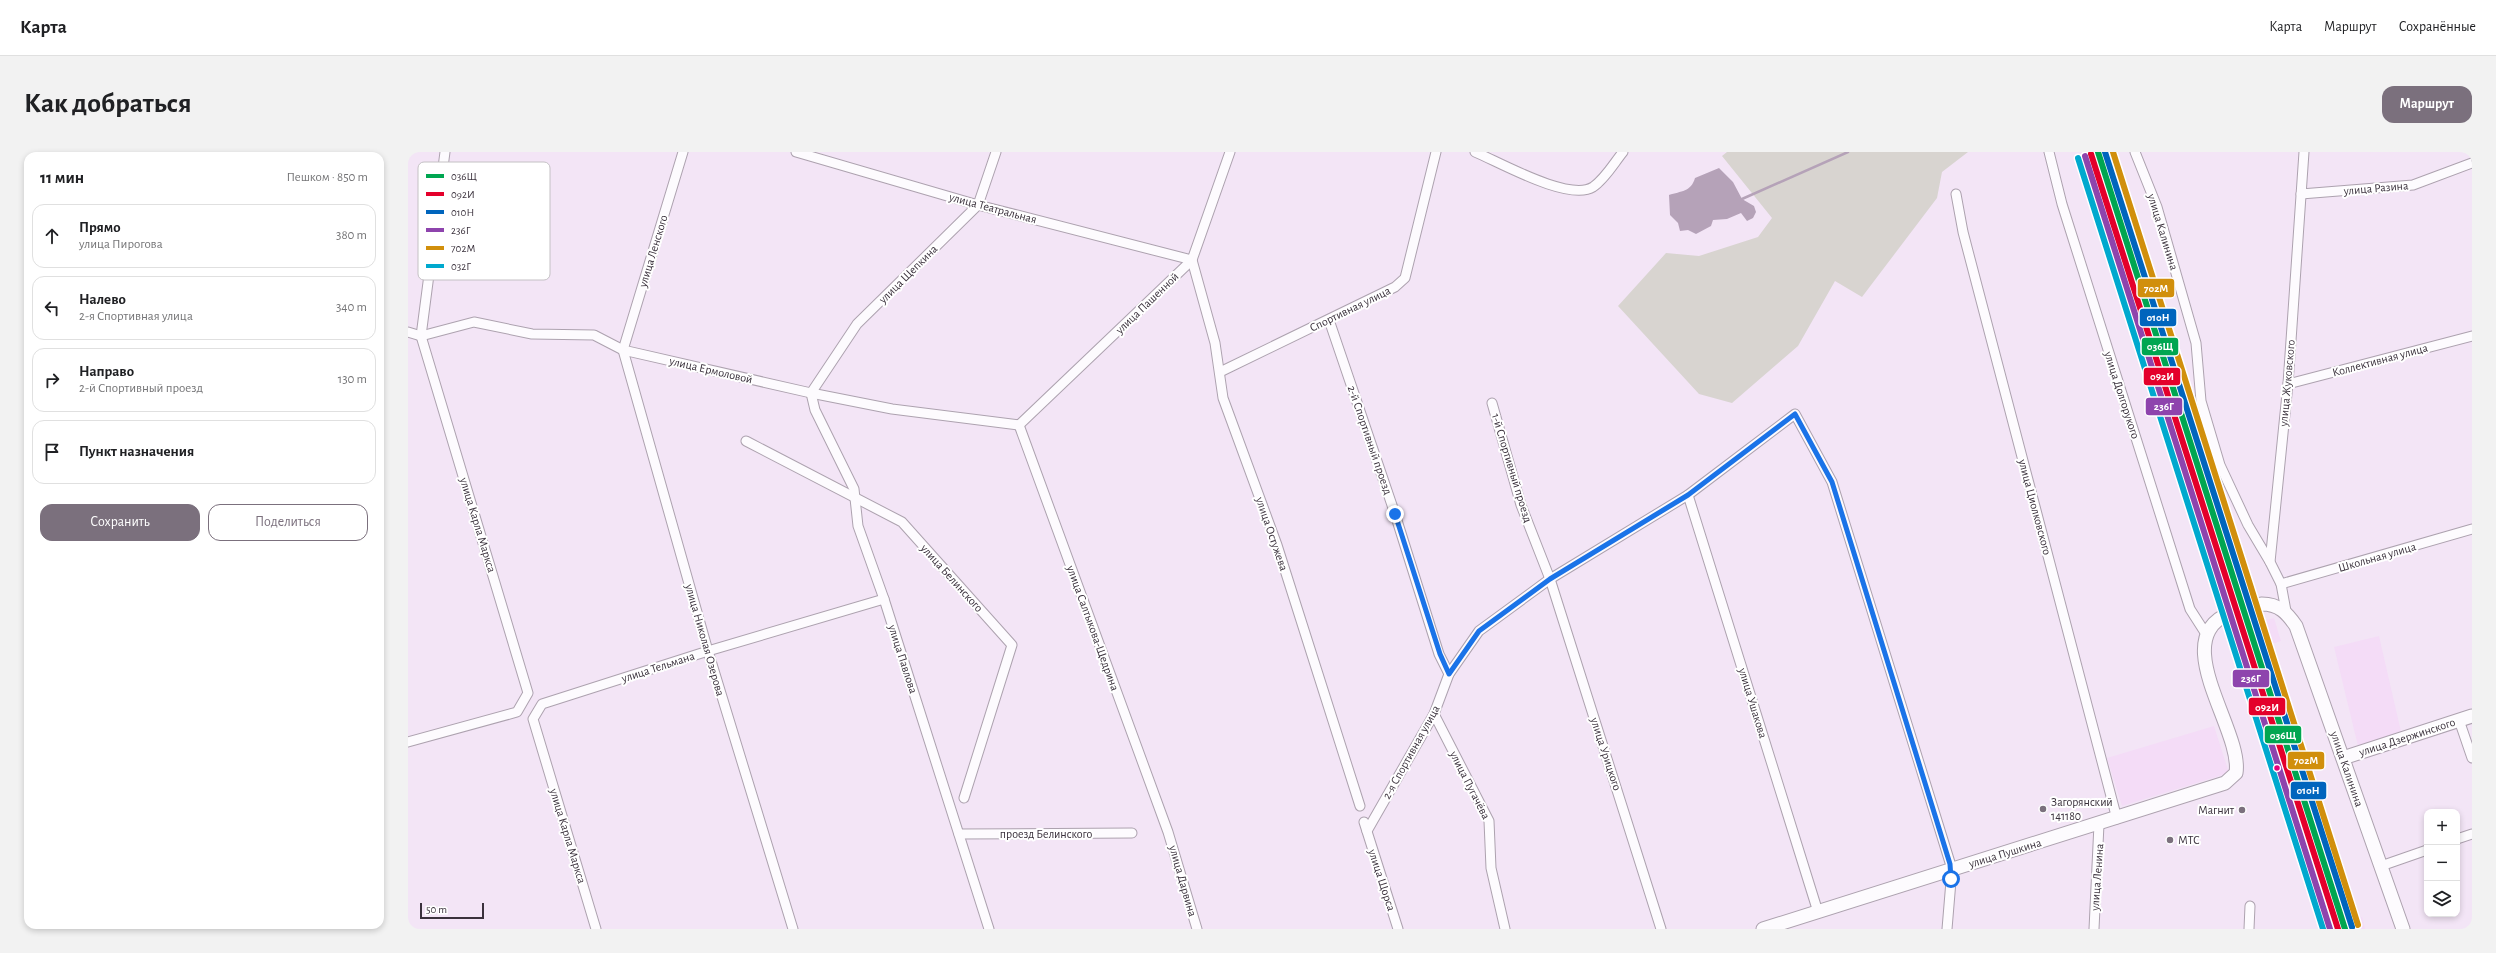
<!DOCTYPE html>
<html lang="ru">
<meta charset="utf-8">
<style>
body{margin:0;font-family:"Alegreya Sans",sans-serif;background:#f2f2f2;color:#202124}
.controls{position:absolute;right:12px;bottom:12px;display:grid;overflow:hidden;border-radius:8px;box-shadow:0 2px 6px #0003}
.controls button{width:36px;height:36px;display:grid;place-items:center;padding:0;border:0;border-bottom:1px solid #e0e0e0;background:#fff;color:#202124;font:20px sans-serif}
.scale{position:absolute;left:12px;bottom:10px;width:64px;box-sizing:border-box;padding-left:4px;border:2px solid #3a313c;border-top:0;font-size:11px;line-height:14px;white-space:nowrap;color:#3a313c;-webkit-text-stroke:3px #fff;paint-order:stroke}
.stop{position:absolute;width:12px;height:12px;margin:-9px;border:3px solid #1a73e8;border-radius:50%;background:#fff}
.stop.end{background:#1a73e8;border-color:#fff;box-shadow:0 1px 4px #0008}
.list{margin:0;padding:0;list-style:none}
h2{display:flex;justify-content:space-between;align-items:center;height:52px;margin:0;padding:0 16px;font-size:17px}
h2 small{font-size:13px;font-weight:400;color:#757577}
.list li{display:grid;grid-template-columns:26px 1fr auto;gap:12px;align-items:center;box-sizing:border-box;height:64px;margin:0 8px 8px;padding:0 8px;border:1px solid #e0e0e0;border-radius:12px}
.list b{display:block;font-size:15px;white-space:nowrap}
.list p{margin:0;font-size:13px;white-space:nowrap;color:#757577}
.list em{font-size:13px;font-style:normal;color:#757577}
.actions{display:flex;gap:8px;padding:12px 16px}
.actions a{flex:1;padding:9px 0;border:1px solid #7b707d;border-radius:12px;text-align:center;font-size:14px;color:#7b707d}
.actions .main{background:#7b707d;color:#fff}
.icon{flex:none;width:22px;height:22px;fill:none;stroke:currentColor;stroke-width:2;stroke-linecap:round;stroke-linejoin:round}
.map{position:relative;flex:none;width:2064px;height:777px;overflow:hidden;border-radius:12px}
header{display:flex;align-items:center;gap:24px;box-sizing:border-box;height:56px;padding:0 20px;background:#fff;border-bottom:1px solid #e0e0e0}
header strong{font-size:19px}
nav{display:flex;gap:22px;margin-inline-start:auto;font-size:14px}
.intro{display:flex;align-items:center;justify-content:space-between;box-sizing:border-box;height:96px;padding:0 24px}
h1{margin:0;font-size:28px}
.button{padding:10px 18px;border-radius:12px;background:#7b707d;color:#fff;font-size:14px;font-weight:700}
main{display:flex;gap:24px;padding:0 24px}
aside{flex:1;background:#fff;border-radius:12px;box-shadow:0 2px 6px #0003}
.map>svg:first-child{display:block}
.built{fill:#f4dcf7}
.green{fill:#d8d4d0}
.water{fill:#b5a2b8}
.lines{fill:none;stroke-linecap:round;stroke-linejoin:round}
.stream{stroke:#b5a2b8;stroke-width:2.5}
.street-casing{stroke:#ada2af;stroke-width:11}
.secondary-casing{stroke:#ada2af;stroke-width:15}
.street{stroke:#fdfbfe;stroke-width:9}
.secondary{stroke:#fdfbfe;stroke-width:13}
.rail-1-casing{stroke:#fff;stroke-width:9}
.rail-2-casing{stroke:#fff;stroke-width:9}
.rail-3-casing{stroke:#fff;stroke-width:9}
.rail-4-casing{stroke:#fff;stroke-width:9}
.rail-5-casing{stroke:#fff;stroke-width:9}
.rail-6-casing{stroke:#fff;stroke-width:9}
.rail-1{stroke:#00a651;stroke-width:6}
.rail-2{stroke:#e4002b;stroke-width:6}
.rail-3{stroke:#0065bd;stroke-width:6}
.rail-4{stroke:#8e44ad;stroke-width:6}
.rail-5{stroke:#d18f0c;stroke-width:6}
.rail-6{stroke:#00a9ce;stroke-width:6}
.route{stroke:#1a73e8;stroke-width:5}
.bus-dot{fill:#e5007d;stroke:#fff;stroke-width:1.5}
.poi-dot{fill:#7b707d;stroke:#fff;stroke-width:1.5}
.labels{text-anchor:middle;dominant-baseline:central;stroke-width:4;stroke-linejoin:round;paint-order:stroke}
.street-label{font-size:12px;fill:#3a313c;stroke:#fff}
.poi-label{font-size:12px;fill:#3a313c;stroke:#fff;text-anchor:start}
.key{fill:#fff;stroke:#c4c1c4;stroke-width:1}
.key-label{font-size:11px;fill:#3a313c}
.line-badge{stroke:#fff;stroke-width:1.5}
.badge-label{font-size:11px;text-anchor:middle;font-weight:bold;fill:#fff}
</style>
<header>
<strong>Карта</strong>
<nav><a>Карта</a><a>Маршрут</a><a>Сохранённые</a></nav>
</header>
<div class="intro"><h1>Как добраться</h1><a class="button">Маршрут</a></div>
<main>
<aside>
<h2>11 мин<small>Пешком · 850 m</small></h2>
<ul class="list">
<li><svg class="icon" aria-label="ahead" viewBox="0 0 24 24"><path d="M12 20V5M6 11l6-6 6 6"/></svg><div><b>Прямо</b><p>улица Пирогова</p></div><em>380 m</em></li>
<li><svg class="icon" aria-label="left" viewBox="0 0 24 24"><path d="M17 20v-9H6M10 6l-5 5 5 5"/></svg><div><b>Налево</b><p>2-я Спортивная улица</p></div><em>340 m</em></li>
<li><svg class="icon" aria-label="right" viewBox="0 0 24 24"><path d="M7 20v-9h11M14 6l5 5-5 5"/></svg><div><b>Направо</b><p>2-й Спортивный проезд</p></div><em>130 m</em></li>
<li><svg class="icon" aria-label="arrive" viewBox="0 0 24 24"><path d="M6 21V4h12l-3 4 3 4H6"/></svg><div><b>Пункт назначения</b></div></li>
</ul>
<div class="actions"><a class="main">Сохранить</a><a>Поделиться</a></div>
</aside>
<div class="map">
<svg width="2064" height="777" viewBox="0 0 2064 777">
<rect width="100%" height="100%" fill="#f3e5f6"/>
<g class="built">
<path d="M1838,422L1852,470L1866,466L1873,489L1861,493L1948,767L1954,765L1957,777H1925L1816,428Z"/>
<path d="M1971,484L1994,584L1950,594L1926,495Z"/>
<path d="M1806,574L1821,621L1714,654L1699,606Z"/>
</g>
<path class="green" d="M1319,0H1560L1534,20L1529,46L1454,145L1427,129L1390,194L1324,251L1291,242L1210,154L1258,101L1291,104L1350,85L1364,66L1314,4Z"/>
<path class="water" d="M1311,16L1325,30L1334,47L1346,54L1348,60L1345,66L1339,69L1333,61L1319,67L1305,68L1303,74L1288,82L1280,78L1272,79L1270,71L1262,63L1261,43C1273,39 1283,40 1287,26Z"/>
<g class="lines">
<path class="stream" d="M1334,47L1440,0"/>
<g class="street-casing">
<g id="street">
<path d="M275,0L215,198L300,499L385,777"/>
<path d="M388,0L570,53L784,108L807,191L815,246L869,393L952,654"/>
<path d="M1067,0C1091,10 1161,50 1185,35C1197,27 1206,11 1215,0"/>
<path d="M1641,0L1654,52L1782,457L1798,482"/>
<path d="M1727,0L1749,55L1788,191L1793,249L1812,313L1840,373L1862,410"/>
<path d="M1548,42L1555,80L1709,667"/>
<path d="M1893,42L2005,33L2064,11"/>
<path d="M921,168L987,362L1031,502L1041,522"/>
<path d="M0,180L13,184L66,170L124,182L186,183L215,198L403,241L484,257L611,273"/>
<path d="M812,220L987,135L997,126L1028,0"/>
<path d="M1880,232L2064,184"/>
<path d="M403,241L407,258L446,337L450,374L476,447L581,777"/>
<path d="M403,241L449,172L570,53L588,0"/>
<path d="M1084,251L1113,353L1142,427L1253,777"/>
<path d="M611,273L760,680L789,777"/>
<path d="M611,273L784,108L822,0"/>
<path d="M338,289L494,370L604,493L556,646"/>
<path d="M1280,343L1410,760"/>
<path d="M1873,432L2064,377"/>
<path d="M1878,459L1873,432L1862,410L1880,232L1896,0"/>
<path d="M1026,562L1081,669L1083,716L1097,777"/>
<path d="M2051,568L2064,606"/>
<path d="M0,590L109,560L120,541L13,184L37,0"/>
<path d="M956,670L990,777"/>
<path d="M959,679L1026,562L1041,522L1071,479L1142,427L1280,343L1387,262L1424,330L1544,717L1539,777"/>
<path d="M551,682L724,681"/>
<path d="M2049,687L2064,682"/>
<path d="M1973,714L2019,698"/>
<path d="M188,777L125,567L134,552L300,499L476,447"/>
<path d="M1686,777L1691,672"/>
<path d="M1841,777L1842,754"/>
</g>
</g>
<g class="secondary-casing">
<g id="secondary">
<path d="M1935,606L2064,564"/>
<path d="M1355,777L1817,631L1828,621C1835,578 1758,487 1822,461C1832,458 1844,453 1854,452C1871,452 1879,461 1888,474L1995,777"/>
</g>
</g>
<use href="#street" class="street"/>
<use href="#secondary" class="secondary"/>
<g class="rail-1-casing">
<path id="rail-1" d="M1690,0L1937,777"/>
</g>
<g class="rail-2-casing">
<path id="rail-2" d="M1683,2L1930,777"/>
</g>
<g class="rail-3-casing">
<path id="rail-3" d="M1697,0L1944,775"/>
</g>
<g class="rail-4-casing">
<path id="rail-4" d="M1677,4L1922,777"/>
</g>
<g class="rail-5-casing">
<path id="rail-5" d="M1705,0L1950,773"/>
</g>
<g class="rail-6-casing">
<path id="rail-6" d="M1670,6L1915,777"/>
</g>
<use href="#rail-1" class="rail-1"/>
<use href="#rail-2" class="rail-2"/>
<use href="#rail-3" class="rail-3"/>
<use href="#rail-4" class="rail-4"/>
<use href="#rail-5" class="rail-5"/>
<use href="#rail-6" class="rail-6"/>
</g>
<g class="lines">
<path class="route" d="M987,362L1032,502L1041,522L1071,479L1142,427L1280,343L1387,262L1424,330L1542,712L1543,727"/>
</g>
<circle class="bus-dot" cx="1869" cy="616" r="3.5"/>
<g class="poi-dot">
<circle cx="1635" cy="657" r="4"/>
<circle cx="1834" cy="658" r="4"/>
<circle cx="1762" cy="688" r="4"/>
</g>
<g class="labels">
<g class="street-label">
<text transform="translate(1968 36) rotate(-5)">улица Разина</text>
<text transform="translate(585 56) rotate(15)">улица Театральная</text>
<text transform="translate(1755 80) rotate(73)">улица Калинина</text>
<text transform="translate(245 99) rotate(-73)">улица Ленского</text>
<text transform="translate(500 122) rotate(-45)">улица Щепкина</text>
<text transform="translate(739 151) rotate(-44)">улица Пашенной</text>
<text transform="translate(942 157) rotate(-26)">Спортивная улица</text>
<text transform="translate(1972 208) rotate(-15)">Коллективная улица</text>
<text transform="translate(303 218) rotate(13)">улица Ермоловой</text>
<text transform="translate(1879 231) rotate(-85)">улица Жуковского</text>
<text transform="translate(1714 243) rotate(72)">улица Долгорукого</text>
<text transform="translate(962 288) rotate(71)">2-й Спортивный проезд</text>
<text transform="translate(1104 316) rotate(73)">1-й Спортивный проезд</text>
<text transform="translate(1627 355) rotate(75)">улица Циолковского</text>
<text transform="translate(70 373) rotate(73)">улица Карла Маркса</text>
<text transform="translate(864 382) rotate(71)">улица Остужева</text>
<text transform="translate(1969 405) rotate(-16)">Школьная улица</text>
<text transform="translate(544 426) rotate(48)">улица Белинского</text>
<text transform="translate(685 476) rotate(70)">улица Салтыкова-Щедрина</text>
<text transform="translate(297 488) rotate(74)">улица Николая Озерова</text>
<text transform="translate(495 507) rotate(72)">улица Павлова</text>
<text transform="translate(250 515) rotate(-18)">улица Тельмана</text>
<text transform="translate(1345 551) rotate(73)">улица Ушакова</text>
<text transform="translate(1999 585) rotate(-18)">улица Дзержинского</text>
<text transform="translate(1003 600) rotate(-61)">2-я Спортивная улица</text>
<text transform="translate(1198 602) rotate(72)">улица Урицкого</text>
<text transform="translate(1939 617) rotate(71)">улица Калинина</text>
<text transform="translate(1062 633) rotate(63)">улица Пугачёва</text>
<text x="638" y="682">проезд Белинского</text>
<text transform="translate(160 684) rotate(73)">улица Карла Маркса</text>
<text transform="translate(1597 701) rotate(-17)">улица Пушкина</text>
<text transform="translate(1689 725) rotate(-86)">улица Ленина</text>
<text transform="translate(974 728) rotate(72)">улица Щорса</text>
<text transform="translate(775 729) rotate(74)">улица Дарвина</text>
</g>
<g class="poi-label">
<text x="1643" y="650">Загорянский<tspan x="1643" dy="14">141180</tspan></text>
<text x="1826" y="658" text-anchor="end">Магнит</text>
<text x="1770" y="688">МТС</text>
</g>
</g>
<rect x="10" y="10" width="132" height="118" rx="6" class="key"/>
<rect x="18" y="22" width="18" height="4" fill="#00a651"/>
<rect x="18" y="40" width="18" height="4" fill="#e4002b"/>
<rect x="18" y="58" width="18" height="4" fill="#0065bd"/>
<rect x="18" y="76" width="18" height="4" fill="#8e44ad"/>
<rect x="18" y="94" width="18" height="4" fill="#d18f0c"/>
<rect x="18" y="112" width="18" height="4" fill="#00a9ce"/>
<g class="key-label">
<text x="43" y="28">036Щ</text>
<text x="43" y="46">092И</text>
<text x="43" y="64">010Н</text>
<text x="43" y="82">236Г</text>
<text x="43" y="100">702М</text>
<text x="43" y="118">032Г</text>
</g>
<g class="line-badge">
<rect x="1729" y="126" width="38" height="20" rx="4" fill="#d18f0c"/>
<rect x="1731" y="156" width="38" height="19" rx="4" fill="#0065bd"/>
<rect x="1733" y="185" width="38" height="19" rx="4" fill="#00a651"/>
<rect x="1735" y="215" width="38" height="19" rx="4" fill="#e4002b"/>
<rect x="1737" y="245" width="38" height="19" rx="4" fill="#8e44ad"/>
<rect x="1824" y="517" width="38" height="19" rx="4" fill="#8e44ad"/>
<rect x="1840" y="545" width="38" height="19" rx="4" fill="#e4002b"/>
<rect x="1856" y="573" width="38" height="19" rx="4" fill="#00a651"/>
<rect x="1879" y="599" width="38" height="19" rx="4" fill="#d18f0c"/>
<rect x="1882" y="629" width="37" height="19" rx="4" fill="#0065bd"/>
</g>
<g class="badge-label">
<text x="1748" y="140">702М</text>
<text x="1750" y="169">010Н</text>
<text x="1752" y="198">036Щ</text>
<text x="1754" y="228">092И</text>
<text x="1756" y="258">236Г</text>
<text x="1843" y="530">236Г</text>
<text x="1859" y="559">092И</text>
<text x="1875" y="587">036Щ</text>
<text x="1898" y="612">702М</text>
<text x="1900" y="642">010Н</text>
</g>
</svg>
<div class="controls">
<button>+</button>
<button>−</button>
<button><svg class="icon" aria-label="layers" viewBox="0 0 24 24"><path d="M12 4l9 5-9 5-9-5zM3 14l9 5 9-5"/></svg></button>
</div>
<div class="scale">50 m</div>
<div class="stop" style="left:1543px;top:727px"></div>
<div class="stop end" style="left:987px;top:362px"></div>
</div>
</main>
